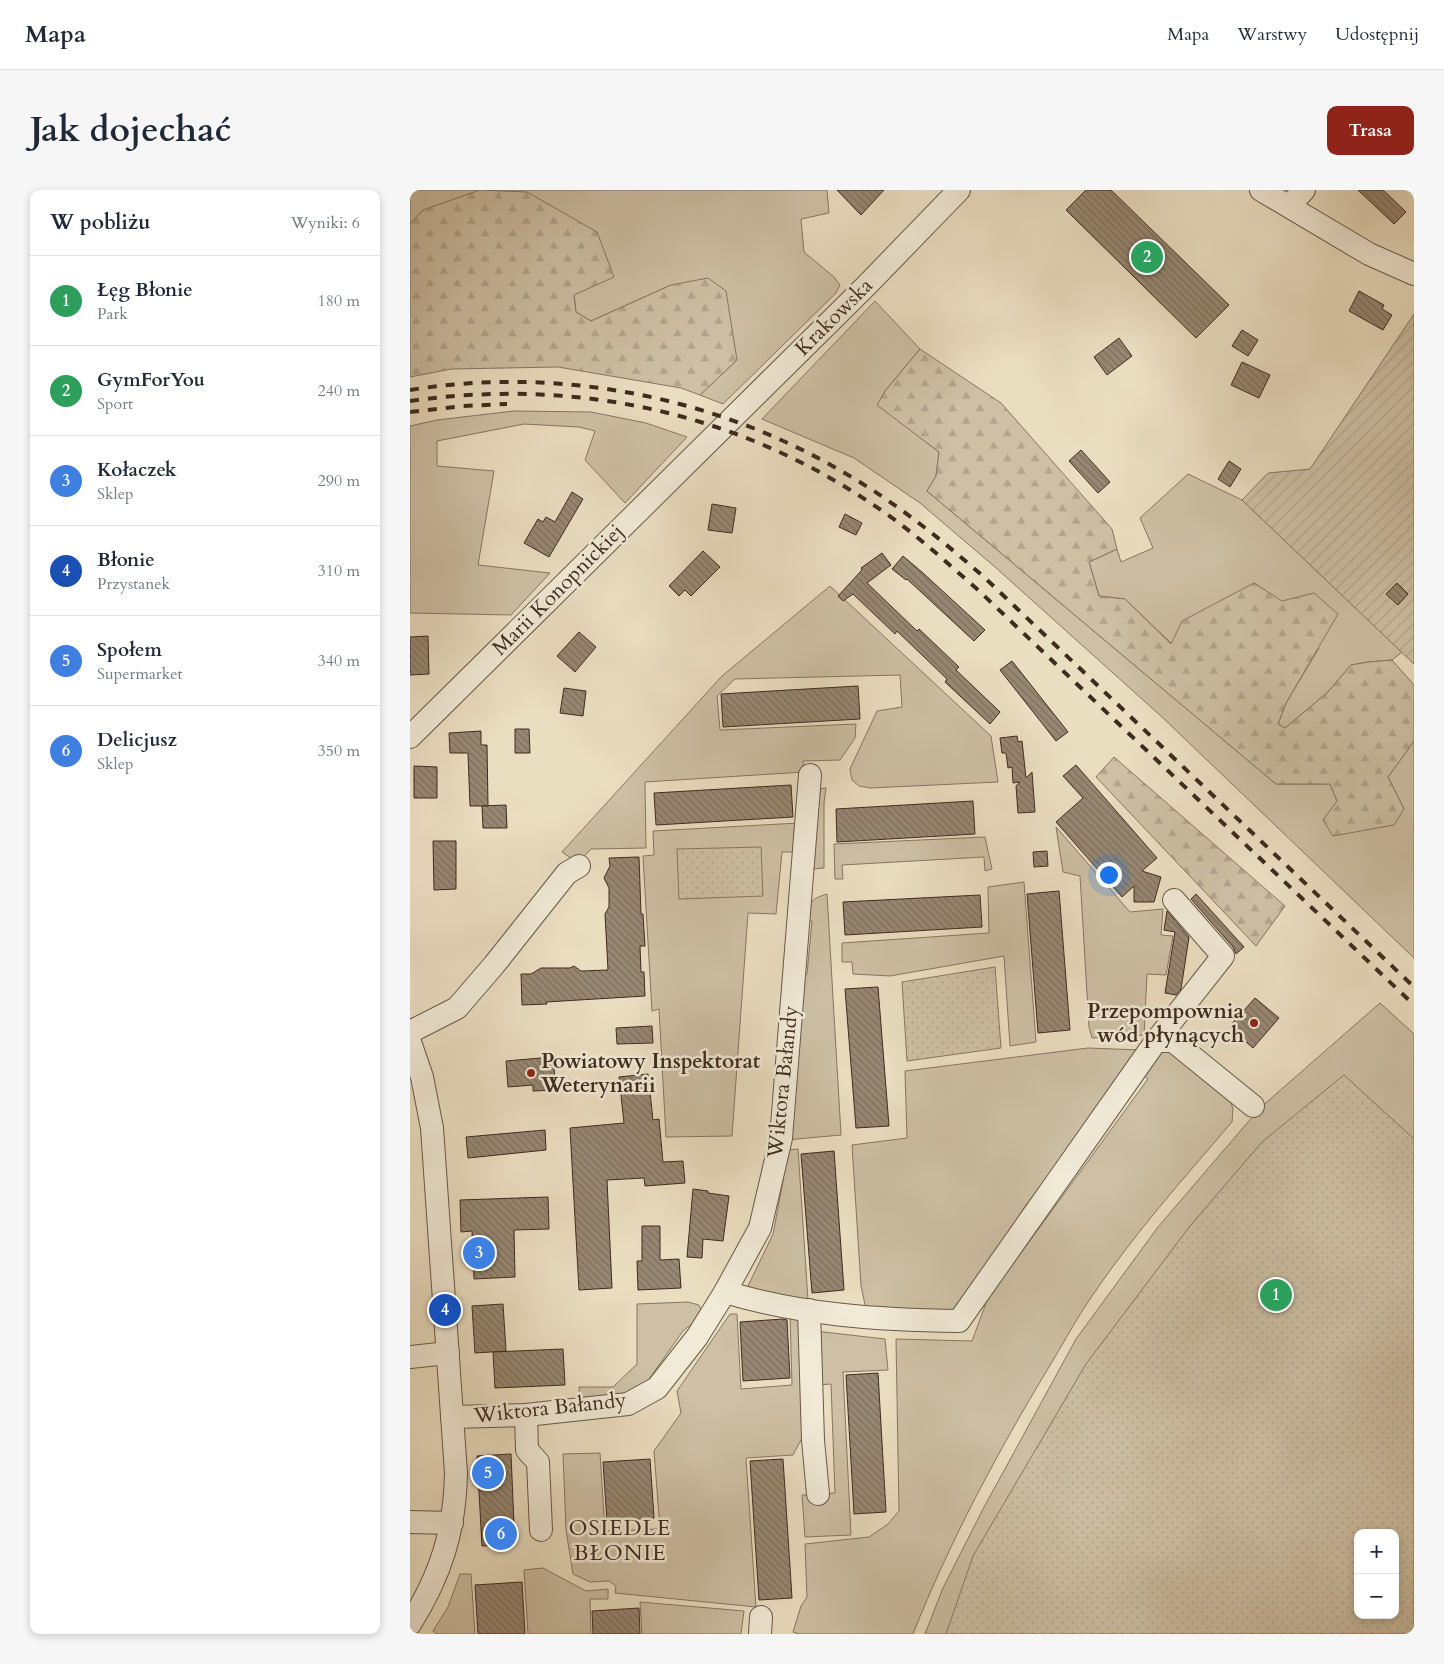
<!DOCTYPE html>
<html lang="pl">
<meta charset="utf-8">
<style>
body{margin:0;font-family:Cardo,serif;background:#f6f6f7;color:#1f2937}
.controls{position:absolute;right:15px;bottom:15px;display:grid;overflow:hidden;border-radius:10px;box-shadow:0 2px 8px #0003}
.controls button{width:45px;height:45px;display:grid;place-items:center;padding:0;border:0;border-bottom:1px solid #e0e1e3;background:#fff;color:#1f2937;font:25px sans-serif}
.you{position:absolute;left:698px;top:684px;width:18px;height:18px;margin:-12px;border:4px solid #fff;border-radius:50%;background:#1a73e8;box-shadow:0 0 0 8px #1a73e833}
.badge{display:grid;place-items:center;width:32px;height:32px;border-radius:50%;background:#8f2418;color:#fff;font-size:16px;font-weight:700}
.pin{position:absolute;translate:-50% -50%;border:2px solid #fff;box-shadow:0 1px 5px #0006}
.list{margin:0;padding:0;list-style:none}
h2{display:flex;justify-content:space-between;align-items:center;height:65px;margin:0;padding:0 20px;font-size:21px}
h2 small{font-size:16px;font-weight:400;color:#747a83}
.list li{display:grid;grid-template-columns:32px 1fr auto;gap:15px;align-items:center;box-sizing:border-box;height:90px;padding:0 20px;border-top:1px solid #e0e1e3}
.list b{display:block;font-size:19px;white-space:nowrap}
.list p{margin:0;font-size:16px;white-space:nowrap;color:#747a83}
.list em{font-size:16px;font-style:normal;color:#747a83}
.map{position:relative;flex:none;width:1004px;height:1444px;overflow:hidden;border-radius:10px}
header{display:flex;align-items:center;gap:30px;box-sizing:border-box;height:70px;padding:0 25px;background:#fff;border-bottom:1px solid #e0e1e3}
header strong{font-size:24px}
nav{display:flex;gap:28px;margin-inline-start:auto;font-size:18px}
.intro{display:flex;align-items:center;justify-content:space-between;box-sizing:border-box;height:120px;padding:0 30px}
h1{margin:0;font-size:35px}
.button{padding:12px 22px;border-radius:10px;background:#8f2418;color:#fff;font-size:18px;font-weight:700}
main{display:flex;gap:30px;padding:0 30px}
aside{flex:1;background:#fff;border-radius:10px;box-shadow:0 2px 8px #0003}
.map>svg:first-child{display:block}
.grass{fill:#cdc0a5;stroke:#867662}
.forest{fill:url(#forest-firs);stroke:#867662}
.park{fill:url(#park-dots);stroke:#867662;fill-rule:evenodd}
.garden{fill:url(#garden-furrows);stroke:#867662}
.building{fill:url(#building-back-hatch);stroke:#3e2b1e}
.lines{fill:none;stroke-linecap:round;stroke-linejoin:round}
.minor-casing{stroke:#695847;stroke-width:24}
.minor{stroke:#f1ead7;stroke-width:22}
.rail{stroke:#3e2b1e;stroke-width:4;stroke-dasharray:9 9;stroke-linecap:butt}
.poi-dot{fill:#8f2418;stroke:#f1ead7;stroke-width:2}
.labels{text-anchor:middle;dominant-baseline:central;stroke-width:5;stroke-linejoin:round;paint-order:stroke}
.street-label{font-size:21px;fill:#3e2b1e;stroke:#f1ead7}
.poi-label{font-size:21px;font-weight:bold;fill:#3e2b1e;stroke:#f1ead7;text-anchor:end}
.neighbourhood-label{font-size:22px;letter-spacing:1px;fill:#3e2b1e;stroke:#f1ead7}
</style>
<header>
<strong>Mapa</strong>
<nav><a>Mapa</a><a>Warstwy</a><a>Udostępnij</a></nav>
</header>
<div class="intro"><h1>Jak dojechać</h1><a class="button">Trasa</a></div>
<main>
<aside>
<h2>W pobliżu<small>Wyniki: 6</small></h2>
<ul class="list">
<li><span class="badge" style="background:#2e9e5b">1</span><div><b>Łęg Błonie</b><p>Park</p></div><em>180 m</em></li>
<li><span class="badge" style="background:#2e9e5b">2</span><div><b>GymForYou</b><p>Sport</p></div><em>240 m</em></li>
<li><span class="badge" style="background:#3f7fe0">3</span><div><b>Kołaczek</b><p>Sklep</p></div><em>290 m</em></li>
<li><span class="badge" style="background:#1a4fb4">4</span><div><b>Błonie</b><p>Przystanek</p></div><em>310 m</em></li>
<li><span class="badge" style="background:#3f7fe0">5</span><div><b>Społem</b><p>Supermarket</p></div><em>340 m</em></li>
<li><span class="badge" style="background:#3f7fe0">6</span><div><b>Delicjusz</b><p>Sklep</p></div><em>350 m</em></li>
</ul>
</aside>
<div class="map">
<svg width="1004" height="1444" viewBox="0 0 1004 1444">
<defs>
<pattern id="forest-firs" width="22" height="20" patternUnits="userSpaceOnUse" patternTransform="scale(1.25)"><rect width="22" height="20" fill="#cdc0a5"/><path d="M5 1l3.5 6h-7zM16 11l3.5 6h-7z" fill="#b1a58e"/></pattern>
<pattern id="park-dots" width="8" height="8" patternUnits="userSpaceOnUse" patternTransform="scale(1.25)"><rect width="8" height="8" fill="#cdc0a5"/><path d="M2 2h.1M6 6h.1" fill="none" stroke="#b1a58e" stroke-width="1.8" stroke-linecap="round"/></pattern>
<pattern id="garden-furrows" width="10" height="10" patternUnits="userSpaceOnUse" patternTransform="scale(1.25)"><rect width="10" height="10" fill="#cdc0a5"/><path d="M-1 1l2-2M0 10L10 0M9 11l2-2" fill="none" stroke="#b1a58e"/></pattern>
<pattern id="building-back-hatch" width="6" height="6" patternUnits="userSpaceOnUse" patternTransform="scale(1.25)"><rect width="6" height="6" fill="#978873"/><path d="M-1 5l2 2M0 0l6 6M5-1l2 2" fill="none" stroke="#7d6f5e"/></pattern>
</defs>
<rect width="100%" height="100%" fill="#eadec1"/>
<filter id="stains"><feTurbulence type="fractalNoise" baseFrequency=".004" numOctaves="4"/><feColorMatrix values="0 0 0 0 .2 0 0 0 0 .09 0 0 0 0 .02 0 0 0 .5 -.17"/></filter>
<radialGradient id="worn" r=".72"><stop offset=".6" stop-color="#630" stop-opacity="0"/><stop offset="1" stop-color="#630" stop-opacity=".3"/></radialGradient>
<g class="grass">
<path d="M0,0H417L419,23L391,29L394,62L424,87L430,95L426,103L313,214L290,205L327,170L261,95L181,131L166,123L164,105L0,34Z"/>
<path d="M465,111L510,159L475,201L468,215L529,262L526,286L517,301L866,594H920L927,611L994,619L978,587L1004,551V768L752,527L585,377L510,313L444,268L352,229Z"/>
<path d="M104,221L181,222L236,233L277,247L215,313L175,270L185,241L169,237L114,234L27,251V276L84,281L68,375L140,383L101,425L0,423V236L27,230Z"/>
<path d="M778,284L832,310L992,462L982,470L958,472L941,475L918,502L875,538L868,534L876,513L909,458L762,454L715,409L689,406L679,372L707,359L711,372L743,358L730,328Z"/>
<path d="M420,396L581,546L588,592L460,598L449,596L442,590L440,579L467,521L492,517L490,485L325,489L307,506L310,540L446,534L445,548L430,570L393,571L394,582L235,592L236,658L181,659L168,673L152,662L312,486Z"/>
<path d="M416,598L414,613V678L402,679L406,599Z"/>
<path d="M389,633L388,662H372L366,724L338,723L322,946L256,947L249,819L242,821L233,666L244,665L243,641Z"/>
<path d="M646,637L720,722L753,719L751,745L763,746L756,785L737,784L734,845L682,848L679,837L670,686L653,682Z"/>
<path d="M575,647L582,679L575,681L574,667L432,675L433,689H425L424,654Z"/>
<path d="M614,692L626,852L600,856L594,766L480,786L443,784L442,772H432V753L579,743L578,697Z"/>
<path d="M417,704L431,945L376,950L390,788L397,784L402,731L395,730C398,712 401,709 417,704Z"/>
<path d="M970,813L1004,844V1031L585,1444H515L533,1398L573,1319L666,1149L748,1037L850,918Z"/>
<path d="M678,858L731,860L613,1019L555,1114L545,1121L456,1119L451,1096L442,955L497,948L495,881Z"/>
<path d="M756,859L821,912L823,920L822,932C774,988 724,1044 682,1106C666,1129 653,1154 639,1177C587,1263 540,1351 503,1444H389L383,1442L391,1416L397,1407L395,1354L459,1347L478,1334L489,1321L486,1149L562,1151L578,1108L738,889L732,884L747,865Z"/>
<path d="M388,959L398,1110L359,1108L338,1096L363,1044L373,991L376,960Z"/>
<path d="M278,1112L289,1115L292,1123L287,1130L273,1141L237,1192L215,1206L170,1212L169,1197H203L227,1174V1114Z"/>
<path d="M320,1124H327L331,1199L382,1195L380,1125L392,1128V1248L383,1265L336,1268L346,1417L205,1403L206,1396L199,1391L180,1392L163,1384L156,1340L153,1264L190,1263L195,1341L250,1339L244,1261L271,1223L267,1201Z"/>
<path d="M405,1141L475,1149L478,1180L433,1182L441,1345L395,1347L392,1305L425,1303L421,1194L407,1195Z"/>
<path d="M133,1378L176,1401L198,1399V1409H180L181,1444H118L114,1380Z"/>
<path d="M50,1384H61L65,1444H27L23,1441L38,1417Z"/>
<path d="M230,1412L334,1421L331,1444H232Z"/>
</g>
<g class="forest">
<path d="M70,0L117,2L187,42L204,87L164,105L166,122L181,131L261,95L298,88L316,101L327,170L290,205L271,198L148,177L41,179L0,187V34L13,20Z"/>
<path d="M510,159L591,213L702,339L707,359L679,372L689,406L715,409L761,454L772,431L844,393L872,411L904,403L928,424L876,513L868,534L875,538L918,502L941,475L958,472L982,470L1004,495V551L978,587L994,619L984,635L923,646L913,630L927,611L920,594H866L517,301L526,286L529,262L467,215L475,201Z"/>
<path d="M704,567L875,716L846,756L686,587Z"/>
</g>
<g class="park">
<path d="M351,657L353,706L269,709L267,659Z"/>
<path d="M585,777L591,858L497,871L492,792Z"/>
<path d="M934,885L1004,949V1444H536L563,1366L676,1174L780,1036L852,952ZM948,1343H985V1425H948Z"/>
</g>
<path class="garden" d="M1004,124V474L832,310L858,283L900,279Z"/>
<g class="building">
<path d="M427,0H474L451,25Z"/>
<path d="M676,0H701L819,115L786,148L656,20Z"/>
<path d="M948,0H973L996,22L984,34Z"/>
<path d="M949,101L974,115L972,119L982,125L973,140L939,121Z"/>
<path d="M832,140L848,150L838,166L822,156Z"/>
<path d="M709,148L722,166L697,185L684,167Z"/>
<path d="M832,172L860,185L849,208L821,195Z"/>
<path d="M671,260L700,292L688,303L659,271Z"/>
<path d="M819,271L831,279L820,297L808,289Z"/>
<path d="M162,302L173,309L139,367L114,353L128,329L133,332L136,327L145,332Z"/>
<path d="M302,314L326,318L322,343L298,340Z"/>
<path d="M435,324L452,333L446,345L429,337Z"/>
<path d="M293,361L310,377L281,406L275,400L269,406L259,396Z"/>
<path d="M472,363L481,375L457,393L507,441L509,439L549,477L546,480L590,522L580,534L535,492L537,489L487,441L485,444L443,404L433,411L428,406L452,380L451,378Z"/>
<path d="M493,366L513,383L575,440L564,451L497,389L496,390L482,379Z"/>
<path d="M987,393L998,404L988,415L976,404Z"/>
<path d="M169,442L186,457L165,482L147,466Z"/>
<path d="M18,446L19,484L0,485V447Z"/>
<path d="M602,471L658,542L646,551L590,480Z"/>
<path d="M448,496L450,529L313,537L311,504Z"/>
<path d="M154,498L176,501L173,526L150,523Z"/>
<path d="M105,539H119L120,563H105Z"/>
<path d="M71,541V555H77L78,616H60L58,563H40L39,543Z"/>
<path d="M607,546L608,552L612,551L616,588L622,582L625,622L608,623L606,596L610,592L603,593L602,577L598,578L596,563H592L590,548Z"/>
<path d="M666,575L747,668L732,681L751,687L744,712H724V696L712,707L646,632L673,608L653,586Z"/>
<path d="M4,576L27,577V608H4Z"/>
<path d="M381,595L383,627L246,635L244,603Z"/>
<path d="M563,611L565,644L427,652L426,619Z"/>
<path d="M96,615L97,638H73L72,616Z"/>
<path d="M23,651H46V699L24,700Z"/>
<path d="M637,661L638,676L624,677L623,662Z"/>
<path d="M229,667L231,724H233L235,756H230L231,782H234L235,806L136,812L137,814L112,815L111,784H121L131,778H160L164,776L171,781L198,780L195,724L199,717V698L194,688L200,676L199,668Z"/>
<path d="M649,701L660,840L628,843L617,704Z"/>
<path d="M786,704L834,757L826,764L823,757L781,709Z"/>
<path d="M570,705L572,737L435,745L433,712Z"/>
<path d="M757,721L779,747L771,799L766,805L755,803L765,742L754,740Z"/>
<path d="M468,797L479,936L446,938L435,799Z"/>
<path d="M845,808L869,828L843,858L819,837Z"/>
<path d="M242,836L243,853L207,854L206,838Z"/>
<path d="M143,867L146,900L123,901V895L98,897L96,871Z"/>
<path d="M238,884L243,930L249,929L253,972L273,971L275,993L235,996L234,988L197,990L202,1098L169,1100L160,938L214,933L209,887Z"/>
<path d="M135,940L136,960L58,968L56,947Z"/>
<path d="M424,961L434,1100L402,1103L391,964Z"/>
<path d="M283,999L298,1001V1003L319,1006L313,1051L293,1049L292,1068L277,1067Z"/>
<path d="M138,1007L139,1039L104,1040L105,1087L64,1089L62,1041L51,1042L50,1010Z"/>
<path d="M232,1036H250V1070L269,1069L271,1098L228,1100L227,1071H232Z"/>
<path d="M93,1114L96,1161L65,1163L62,1116Z"/>
<path d="M373,1129L377,1130L380,1188L333,1191L330,1132Z"/>
<path d="M153,1159L155,1195L85,1198L83,1162Z"/>
<path d="M468,1183L476,1322L444,1324L436,1185Z"/>
<path d="M101,1264L104,1334H101L103,1354L72,1356L67,1266Z"/>
<path d="M240,1269L244,1328L197,1331L193,1272Z"/>
<path d="M373,1269L382,1408L349,1410L340,1271Z"/>
<path d="M112,1392L115,1444H68L65,1395Z"/>
<path d="M229,1418L230,1444H183L182,1421Z"/>
</g>
<g class="lines">
<g class="minor-casing">
<g id="minor">
<path d="M851,0L959,64L1004,84"/>
<path d="M879,16L894,0"/>
<path d="M0,547L456,96L549,0"/>
<path d="M0,842L47,818L84,775L157,683L169,676"/>
<path d="M746,851H763L843,916"/>
<path d="M0,852L12,887L22,938L46,1283C45,1340 31,1385 0,1434"/>
<path d="M315,1102C391,1125 470,1130 549,1131L746,851L813,766L764,710"/>
<path d="M399,1120L403,1250L408,1304"/>
<path d="M0,1167L38,1163"/>
<path d="M116,1225L117,1260L128,1272L131,1340"/>
<path d="M42,1227L116,1225L218,1214L247,1198L287,1147L315,1102L350,1038L371,948L400,585"/>
<path d="M0,1332L42,1333"/>
<path d="M350,1444L351,1427"/>
</g>
</g>
<use href="#minor" class="minor"/>
<g class="rail">
<path d="M0,200C148,176 304,206 433,282C485,312 531,349 575,388L1004,797"/>
<path d="M0,211C168,187 331,223 471,320C506,344 536,372 567,399L1004,815"/>
<path d="M0,222L53,216L97,214"/>
</g>
</g>
<g class="poi-dot">
<circle cx="844" cy="833" r="5"/>
<circle cx="121" cy="883" r="5"/>
</g>
<g class="labels">
<g class="street-label">
<text transform="translate(424 127) rotate(-45)">Krakowska</text>
<text transform="translate(148 400) rotate(-45)">Marii Konopnickiej</text>
<text transform="translate(373 892) rotate(-84)">Wiktora Bałandy</text>
<text transform="translate(140 1218) rotate(-6)">Wiktora Bałandy</text>
</g>
<g class="poi-label">
<text x="834" y="821">Przepompownia<tspan x="834" dy="24">wód płynących</tspan></text>
<text x="131" y="871" text-anchor="start">Powiatowy Inspektorat<tspan x="131" dy="24">Weterynarii</tspan></text>
</g>
<g class="neighbourhood-label">
<text x="210" y="1338">OSIEDLE<tspan x="210" dy="25">BŁONIE</tspan></text>
</g>
</g>
<rect width="100%" height="100%" filter="url(#stains)"/>
<rect width="100%" height="100%" fill="url(#worn)"/>
</svg>
<div class="controls">
<button>+</button>
<button>−</button>
</div>
<div class="you"></div>
<div class="pin badge" style="left:866px;top:1105px;background:#2e9e5b">1</div>
<div class="pin badge" style="left:737px;top:67px;background:#2e9e5b">2</div>
<div class="pin badge" style="left:69px;top:1063px;background:#3f7fe0">3</div>
<div class="pin badge" style="left:35px;top:1120px;background:#1a4fb4">4</div>
<div class="pin badge" style="left:78px;top:1283px;background:#3f7fe0">5</div>
<div class="pin badge" style="left:91px;top:1344px;background:#3f7fe0">6</div>
</div>
</main>
